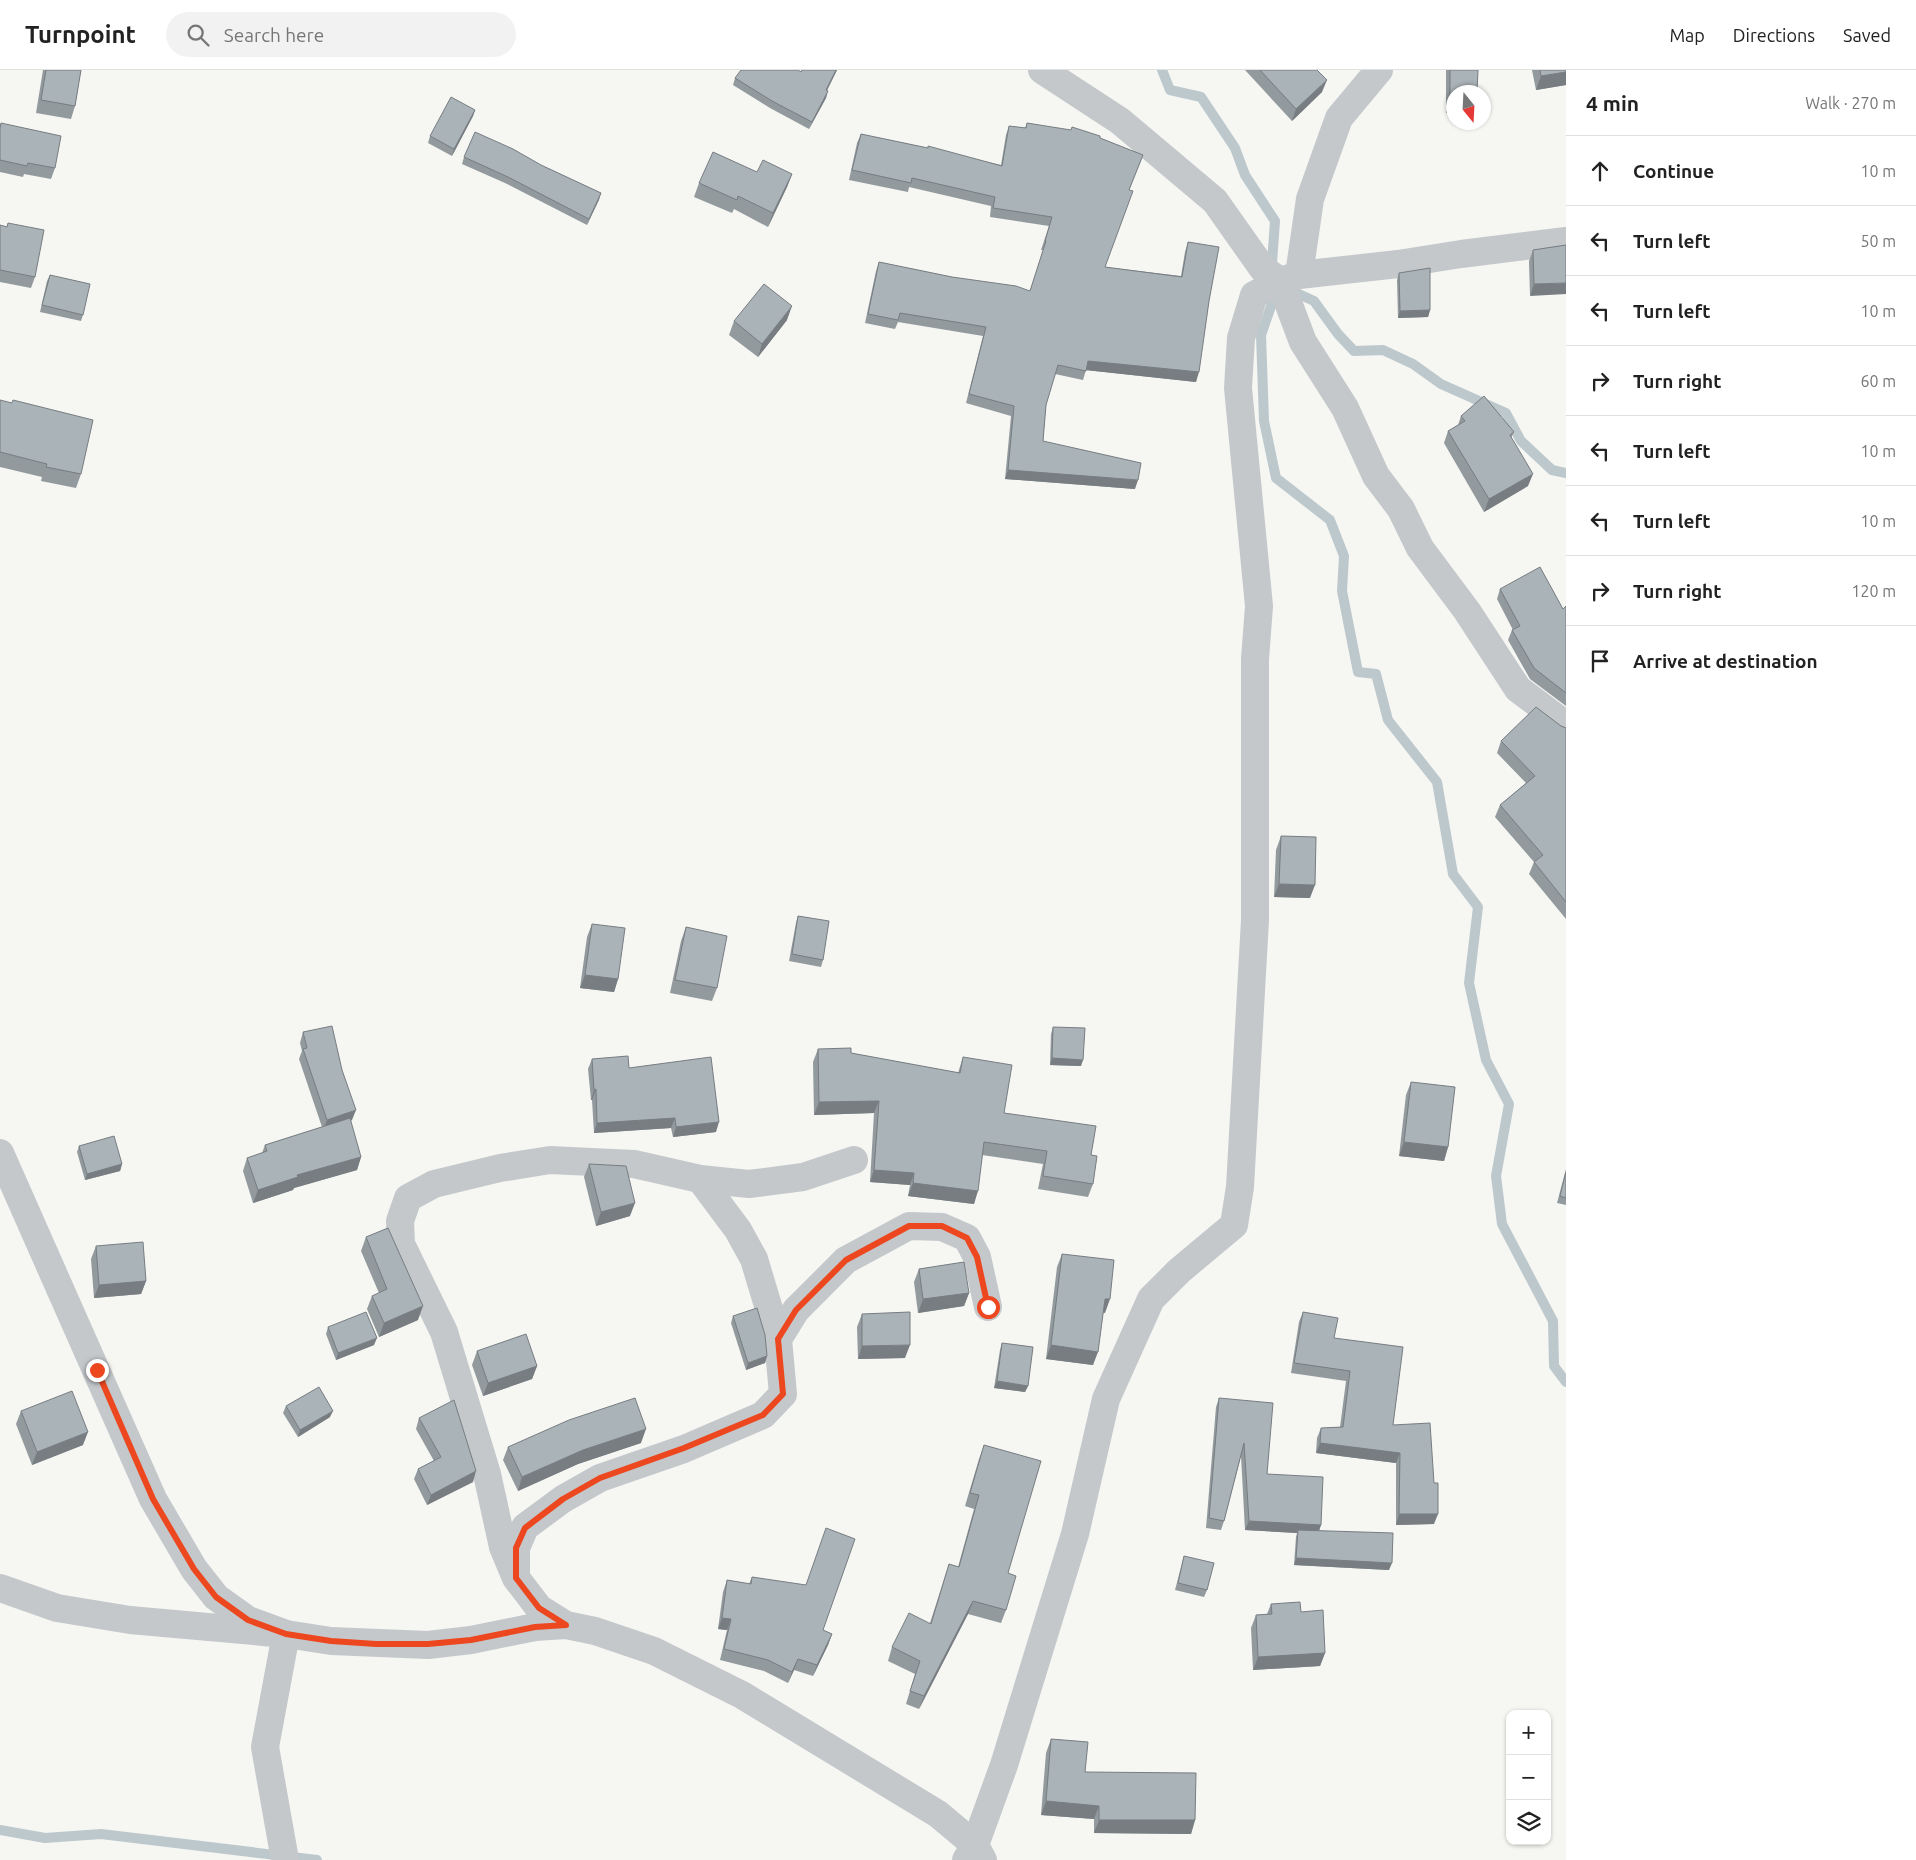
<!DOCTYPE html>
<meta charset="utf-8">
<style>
body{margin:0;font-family:Ubuntu,sans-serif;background:#f2f2f2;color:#222}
.controls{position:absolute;right:15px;bottom:15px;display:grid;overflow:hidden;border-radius:10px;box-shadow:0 1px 4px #0004}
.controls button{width:45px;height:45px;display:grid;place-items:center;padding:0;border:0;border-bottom:1px solid #e0e0e0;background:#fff;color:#222;font:25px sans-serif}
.compass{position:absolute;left:1446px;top:15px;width:45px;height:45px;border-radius:50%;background:#fff;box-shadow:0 1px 4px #0004;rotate:162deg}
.stop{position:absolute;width:15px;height:15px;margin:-11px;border:4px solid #ec471e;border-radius:50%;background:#fff}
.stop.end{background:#ec471e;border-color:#fff;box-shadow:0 1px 5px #0008}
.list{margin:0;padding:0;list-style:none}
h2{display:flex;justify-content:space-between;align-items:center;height:65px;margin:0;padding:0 20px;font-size:21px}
h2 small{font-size:16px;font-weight:400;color:#767676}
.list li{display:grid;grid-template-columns:32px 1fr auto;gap:15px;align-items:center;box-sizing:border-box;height:70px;padding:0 20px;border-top:1px solid #e0e0e0}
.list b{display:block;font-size:19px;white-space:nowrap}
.list em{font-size:16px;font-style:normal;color:#767676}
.icon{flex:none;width:28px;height:28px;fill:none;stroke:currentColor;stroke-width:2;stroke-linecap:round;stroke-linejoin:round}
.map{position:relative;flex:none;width:1566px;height:1790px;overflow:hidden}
header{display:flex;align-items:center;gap:30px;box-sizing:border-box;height:70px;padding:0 25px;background:#fff;border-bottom:1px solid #e0e0e0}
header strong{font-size:24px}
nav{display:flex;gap:28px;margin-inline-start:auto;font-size:18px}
.search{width:350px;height:45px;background:#f2f2f2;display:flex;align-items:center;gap:12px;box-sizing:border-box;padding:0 18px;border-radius:28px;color:#767676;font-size:19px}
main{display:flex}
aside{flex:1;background:#fff}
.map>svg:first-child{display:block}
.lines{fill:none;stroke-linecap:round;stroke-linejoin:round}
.stream{stroke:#bcc8cc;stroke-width:10}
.minor{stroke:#c4c8cb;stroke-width:28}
.wall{fill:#929a9e}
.shaded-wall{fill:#777d81}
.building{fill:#aab3b8;stroke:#777d81}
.route{stroke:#ec471e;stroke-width:6}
</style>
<header>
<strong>Turnpoint</strong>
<div class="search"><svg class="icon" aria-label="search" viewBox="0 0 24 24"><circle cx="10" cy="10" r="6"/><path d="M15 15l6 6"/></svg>Search here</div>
<nav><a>Map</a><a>Directions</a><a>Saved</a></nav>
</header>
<main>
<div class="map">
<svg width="1566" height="1790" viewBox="0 0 1566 1790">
<rect width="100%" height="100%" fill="#f6f6f3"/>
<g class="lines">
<g class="stream">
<path d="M1162,0L1170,20L1201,27L1235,78L1245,105L1275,151L1272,193L1276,202"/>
<path d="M1277,219L1261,265L1264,351L1276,408L1330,450L1344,486L1342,521L1358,602L1376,604L1388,650L1437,712L1453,804L1478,837L1469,913L1486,990L1509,1034L1496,1106L1502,1154L1553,1251L1554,1296L1566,1312"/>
<path d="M1288,219L1314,231L1338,264L1354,281L1383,280L1413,294L1441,314L1506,343L1521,371L1552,400L1566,403"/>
<path d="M0,1760L45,1768L101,1764L317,1790"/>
</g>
<g class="minor">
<path d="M1042,0L1120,51L1215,131L1263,199L1280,211L1303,272L1345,338L1376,406L1401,439L1420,478L1467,541L1518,619L1566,655"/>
<path d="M1299,205L1310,129L1339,48L1379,0"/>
<path d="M0,1083L153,1429L194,1499L216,1527L248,1550L286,1564L331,1571L428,1575L471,1570L535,1557L566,1555L595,1561L654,1581L742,1625L938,1744L975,1775L983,1790"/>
<path d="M700,1109L738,1160L754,1189L778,1269"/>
<path d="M516,1504V1478L525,1457L563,1429L600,1408L684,1379L763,1345L783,1324L778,1269L796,1240L846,1190L909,1156L942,1157L967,1168L977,1187L988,1237"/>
<path d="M0,1518L57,1538L130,1550L286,1564L265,1677L285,1790"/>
<path d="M566,1555L539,1538L516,1508L503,1477L487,1404L444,1262L401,1174L400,1151L408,1128L434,1114L500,1098L550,1090L634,1094L700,1109L749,1114L803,1107L854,1090"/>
<path d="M966,1790L975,1775L1004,1695L1075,1464L1106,1329L1151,1229L1179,1201L1234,1155L1240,1117L1255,850V589L1259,536L1238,318L1241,268L1254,225L1280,211L1299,205L1398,194L1461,184L1566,171"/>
</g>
</g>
<g class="wall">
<path d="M43,0H81L75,36L71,49L36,43Z"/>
<path d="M802,0H837L827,21L826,28L809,59L770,38L733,15L735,8L801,2Z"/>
<path d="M1245,0H1317L1322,22L1292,51Z"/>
<path d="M1446,0H1478L1454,22V43H1446Z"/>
<path d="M1532,0H1566V15L1536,20Z"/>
<path d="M475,40L473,46L452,86L428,73L430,66Z"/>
<path d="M1,53L55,98L51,109L24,104L23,107L0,102V56Z"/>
<path d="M1027,53L1100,68L1143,85L1129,120L1105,197L1181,206L1185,182L1188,172L1209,231L1196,312L1086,300L1083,310L1055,304L1046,335L1043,371L1135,419L1005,409L1011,346L966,333L983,266L898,252L895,259L865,253L876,201L879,192L952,207L1030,221L1043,180H1041L1049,156L990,147L991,136L909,117L908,122L849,110L857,73L861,64L927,78L1001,95L1006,65L1009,56L1025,58Z"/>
<path d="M464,87L541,95L601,123L587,155L505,113L462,94Z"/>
<path d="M792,104L787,117L768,157L734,139L732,143L694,127L699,113Z"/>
<path d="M8,153L35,207L31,218L0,212V155L7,157Z"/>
<path d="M1566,175L1530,226L1529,191L1533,180Z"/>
<path d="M1399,203L1430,240L1428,247L1398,248L1397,210Z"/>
<path d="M50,205L83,245L81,251L40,242L47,211Z"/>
<path d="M787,250L758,287L729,265L734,251Z"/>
<path d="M0,330L81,404L76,418L41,411L42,407L0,397Z"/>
<path d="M1461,346L1514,362L1511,368L1528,416L1484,442L1444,373L1448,361L1458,355Z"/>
<path d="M1500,519L1563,539L1566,536V636L1530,609L1508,570L1512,560H1513L1497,529Z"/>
<path d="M1561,656L1566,658V849L1529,804L1534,792L1495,747L1500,735L1526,713L1497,683L1501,671Z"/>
<path d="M1281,766L1310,828L1274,827L1276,780Z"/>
<path d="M798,846L823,890L821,897L789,891L796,853Z"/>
<path d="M592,854L618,909L614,922L580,918L587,867Z"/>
<path d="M686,857L717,918L712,931L670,923L681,871Z"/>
<path d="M1053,957L1081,996L1050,995L1051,964Z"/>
<path d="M303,962L352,1050L350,1051L361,1087L357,1100L294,1118L293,1120L253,1133L243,1101L247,1088L262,1083L265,1075L322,1057L299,989L302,981L300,973Z"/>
<path d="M818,979L851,983L958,1003L963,987L1004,1043L1091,1085L1093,1114L1088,1127L1038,1119L1043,1094L982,1085L974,1134L908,1126L910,1115L870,1112L874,1043L814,1045L813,992Z"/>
<path d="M592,989L629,998L716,1062L673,1067L671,1058L594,1063L592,1030H591L588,999Z"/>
<path d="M1411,1012L1448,1077L1444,1091L1399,1086L1406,1025Z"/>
<path d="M79,1076L122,1094L120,1101L85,1110L77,1082Z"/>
<path d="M589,1094L630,1146L596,1156L584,1107Z"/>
<path d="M1566,1099V1135L1557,1133Z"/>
<path d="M366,1167L418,1250L379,1267L367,1239L372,1226L379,1223L361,1181Z"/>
<path d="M96,1176L146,1211L141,1224L94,1228L91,1189Z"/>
<path d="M1062,1184L1105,1243L1103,1242L1093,1295L1046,1289L1057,1197Z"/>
<path d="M919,1199L969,1223L964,1236L918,1243L914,1212Z"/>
<path d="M1303,1242L1334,1268L1393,1355L1434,1454L1396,1455V1393L1316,1383L1317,1368L1321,1358L1340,1357L1346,1311L1291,1303L1299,1252Z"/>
<path d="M862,1244L905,1288L858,1289L857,1257Z"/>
<path d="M733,1246L767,1286L765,1293L746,1300L731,1253Z"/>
<path d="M328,1257L374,1275L336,1290L326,1264Z"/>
<path d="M1002,1273L1028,1316L1025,1322L994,1318L1000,1280Z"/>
<path d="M477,1281L537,1296L532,1309L483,1326L472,1295Z"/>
<path d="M1219,1328L1267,1404L1321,1455L1319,1460L1389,1500L1294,1495L1296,1467L1297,1463L1245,1460L1241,1386L1224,1451L1221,1460L1206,1458L1216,1337Z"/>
<path d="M286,1336L330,1347L298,1367L283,1343Z"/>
<path d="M21,1341L83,1375L32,1395L16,1354Z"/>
<path d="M419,1348L473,1412L427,1435L414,1409L418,1399L434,1391L416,1359Z"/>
<path d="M641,1373L578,1394L518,1421L503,1390L508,1377Z"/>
<path d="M984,1375L1008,1503L1006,1540L1001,1553L968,1544L919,1639L906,1634L915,1604L888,1591L892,1577L930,1553L949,1494L958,1497L974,1439L965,1436L979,1389Z"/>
<path d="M1184,1486L1207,1520L1204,1527L1175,1520Z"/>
<path d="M752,1507L823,1560L832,1564L828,1575L813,1606L794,1600L788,1613L764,1601L720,1590L727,1560L718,1559L723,1522L727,1510L749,1514Z"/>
<path d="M1271,1534L1301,1542L1325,1583L1320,1596L1253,1600L1251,1558L1256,1545L1267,1544Z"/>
<path d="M1051,1669L1085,1702L1195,1750L1191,1764L1094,1763V1749L1041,1745L1046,1683Z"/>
</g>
<g class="shaded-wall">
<path d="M836,0H837L823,27L826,20Z"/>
<path d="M1566,2V15L1536,20L1541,6Z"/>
<path d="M1327,10L1322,22L1292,51L1296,39Z"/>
<path d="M828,21L826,28L809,59L812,52Z"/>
<path d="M1450,33H1454V43H1446Z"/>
<path d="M475,40L473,46L452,86L454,79Z"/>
<path d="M792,104L787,117L768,157L773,143Z"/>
<path d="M601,123L599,130L587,155L589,149Z"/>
<path d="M1566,213V224L1530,226L1534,214Z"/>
<path d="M792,236L787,250L758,287L762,274Z"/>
<path d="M1430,240L1428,247L1398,248L1400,241Z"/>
<path d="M1088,291L1199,302L1196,312L1085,300Z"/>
<path d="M1008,400L1138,410L1135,419L1005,409Z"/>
<path d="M1533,404L1528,416L1484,442L1489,429Z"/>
<path d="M1279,814L1315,815L1310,828L1274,827Z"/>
<path d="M585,905L618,909L614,922L580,918Z"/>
<path d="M1052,988L1083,990L1081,996L1050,995Z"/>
<path d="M596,1019L592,1030H591L594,1020Z"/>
<path d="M879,1031L874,1043L814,1045L819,1032Z"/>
<path d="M356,1040L352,1050L323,1060L327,1050Z"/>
<path d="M675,1048L671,1058L594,1063L597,1053Z"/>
<path d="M719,1052L716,1062L673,1067L676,1057Z"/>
<path d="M1404,1072L1448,1077L1444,1091L1399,1086Z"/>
<path d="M361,1087L357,1100L294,1118L293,1120L253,1133L258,1120L297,1105Z"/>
<path d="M122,1094L120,1101L85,1110L87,1104Z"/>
<path d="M874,1100L914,1103L910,1115L870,1112Z"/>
<path d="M913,1113L978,1121L974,1134L908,1126Z"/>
<path d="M635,1133L630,1146L596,1156L601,1142Z"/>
<path d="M146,1211L141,1224L94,1228L99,1215Z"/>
<path d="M969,1223L964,1236L918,1243L923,1229Z"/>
<path d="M1105,1229H1110L1105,1243L1100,1242Z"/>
<path d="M423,1236L418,1250L379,1267L384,1253Z"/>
<path d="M377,1268L374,1275L336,1290L338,1283Z"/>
<path d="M910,1275L905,1288L858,1289L862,1276Z"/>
<path d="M1051,1275L1098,1282L1093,1295L1046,1289Z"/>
<path d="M767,1286L765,1293L746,1300L748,1293Z"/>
<path d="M537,1296L532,1309L483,1326L488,1313Z"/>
<path d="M997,1311L1028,1316L1025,1322L994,1318Z"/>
<path d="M333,1341L330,1347L298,1367L300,1360Z"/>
<path d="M646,1359L641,1373L578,1394L518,1421L522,1407L583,1380Z"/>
<path d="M88,1362L83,1375L32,1395L37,1382Z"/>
<path d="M1320,1373L1400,1383L1396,1393L1316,1383Z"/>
<path d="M476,1401L473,1412L427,1435L431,1425Z"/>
<path d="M1399,1444H1438L1434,1454L1396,1455Z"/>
<path d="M1249,1451L1321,1455L1318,1464L1298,1460L1297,1463L1245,1460Z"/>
<path d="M1296,1488L1392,1493L1389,1500L1294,1495Z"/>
<path d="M973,1531L968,1544L919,1639L924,1626Z"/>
<path d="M722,1548L731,1549L727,1560L718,1559Z"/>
<path d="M832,1564L828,1575L813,1606L817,1595Z"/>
<path d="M1325,1583L1320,1596L1253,1600L1258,1587Z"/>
<path d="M798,1589L794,1600L788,1613L792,1602Z"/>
<path d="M1046,1731L1099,1736L1094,1749L1041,1745Z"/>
<path d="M1099,1750H1195L1191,1764L1094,1763Z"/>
</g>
<g class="building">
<path d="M46,0H81L75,36L41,30Z"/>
<path d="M741,0H798L801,2L802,0H836L826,20L828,21L812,52L772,31L735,8Z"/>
<path d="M1260,0H1317L1327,10L1296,39Z"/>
<path d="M1450,0H1478L1477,22H1454V33H1450Z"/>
<path d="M1540,0H1566V2L1541,6Z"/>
<path d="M451,27L475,40L454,79L430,66Z"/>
<path d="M1,53L61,66L55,98L28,93L27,96L0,90V58Z"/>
<path d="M1027,53L1071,60L1072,57L1100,66V68L1143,85L1129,120L1133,121L1105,197L1182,207L1188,172L1219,177L1209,231L1199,302L1088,291L1086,301L1058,295L1046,335L1043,371L1141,393L1138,410L1008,400L1014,336L969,324L986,257L900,243L898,250L868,244L879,192L952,207L1016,216L1030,221L1046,171H1045L1052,147L993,138L995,127L912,108L911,113L852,100L861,64L928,78V76L1002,96L1009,56L1026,58Z"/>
<path d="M475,62L513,79L541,95L601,123L589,149L508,107L464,87Z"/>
<path d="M713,82L757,102L763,90L792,104L773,143L738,126L737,130L699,113Z"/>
<path d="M8,153L44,160L35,207L0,200V155L7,157Z"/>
<path d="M1566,175V213L1534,214L1533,180Z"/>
<path d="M1430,198V240L1400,241L1399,203Z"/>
<path d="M50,205L90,214L83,245L42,235Z"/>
<path d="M764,214L792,236L762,274L734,251Z"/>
<path d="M1484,326L1514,362L1510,365L1533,404L1489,429L1448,361L1465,351L1461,346Z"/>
<path d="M0,330L12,333L13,330L93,350L81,404L46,397L47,394L0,382Z"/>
<path d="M1540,497L1563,539L1566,536V623L1534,598L1512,560L1520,556L1500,519Z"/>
<path d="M1536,637L1561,656L1566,658V832L1534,792L1543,785L1500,735L1535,706L1501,671Z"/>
<path d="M1281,766L1316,767L1315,815L1279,814Z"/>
<path d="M798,846L829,851L823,890L792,884Z"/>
<path d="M592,854L625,858L618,909L585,905Z"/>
<path d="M686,857L727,866L717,918L675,910Z"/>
<path d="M332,956L342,1000L356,1040L327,1050L303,979L307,978L303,962Z"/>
<path d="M1053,957L1085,958L1083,990L1052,988Z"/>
<path d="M851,978V983L960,1003L963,987L1012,995L1004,1043L1096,1056L1091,1085L1097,1086L1093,1114L1043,1106L1047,1081L984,1072L978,1121L913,1113L914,1103L874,1100L879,1031L819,1032L818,979Z"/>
<path d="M628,986L629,998L711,987L719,1052L676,1057L675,1048L597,1053L596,1019L594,1020L592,989Z"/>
<path d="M1411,1012L1455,1017L1448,1077L1404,1072Z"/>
<path d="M350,1048L361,1087L297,1105L298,1107L258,1120L247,1088L267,1081L265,1075Z"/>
<path d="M114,1066L122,1094L87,1104L79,1076Z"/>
<path d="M589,1094L626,1096L635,1133L601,1142Z"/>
<path d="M1566,1102V1128L1560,1126Z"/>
<path d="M388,1158L423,1236L384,1253L372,1226L387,1219L366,1167Z"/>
<path d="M143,1172L146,1211L99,1215L96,1176Z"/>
<path d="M1062,1184L1114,1190L1110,1229H1105L1098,1282L1051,1275Z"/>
<path d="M964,1192L969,1223L923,1229L919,1199Z"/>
<path d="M757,1238L765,1265L767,1286L748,1293L733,1246Z"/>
<path d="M366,1242L377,1268L338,1283L328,1257Z"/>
<path d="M910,1242V1275L862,1276V1244Z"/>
<path d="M1303,1242L1338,1248L1334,1268L1403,1277L1393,1355L1430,1353L1434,1413H1438V1444H1399L1400,1383L1320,1373L1321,1358L1343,1357L1350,1301L1294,1293Z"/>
<path d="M526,1264L537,1296L488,1313L477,1281Z"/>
<path d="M1002,1273L1033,1277L1028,1316L997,1311Z"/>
<path d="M319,1317L333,1341L300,1360L286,1336Z"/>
<path d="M72,1321L88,1362L37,1382L21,1341Z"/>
<path d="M635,1328L646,1359L583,1380L522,1407L508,1377L569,1350Z"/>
<path d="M1219,1328L1273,1333L1267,1404L1323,1407L1321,1455L1249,1451L1244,1373L1224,1451L1209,1448Z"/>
<path d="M454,1330L476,1401L431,1425L418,1399L441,1387L419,1348Z"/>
<path d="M984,1375L1041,1391L1008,1503L1016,1506L1006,1540L973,1531L924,1626L910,1621L920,1591L892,1577L909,1543L931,1554L949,1494L959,1497L979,1425L970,1423Z"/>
<path d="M826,1458L855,1469L823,1560L832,1564L817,1595L798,1589L792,1602L768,1590L724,1579L731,1549L722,1548L727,1510L751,1514L752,1507L806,1515Z"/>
<path d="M1298,1460L1393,1463L1392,1493L1296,1488Z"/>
<path d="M1184,1486L1214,1493L1207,1520L1178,1513Z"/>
<path d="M1300,1532L1301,1542L1323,1540L1325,1583L1258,1587L1256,1545L1272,1544L1271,1534Z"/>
<path d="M1051,1669L1088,1672L1085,1702L1196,1703L1195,1750H1099V1736L1046,1731Z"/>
</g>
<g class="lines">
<path class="route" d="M97,1300L153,1429L194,1499L216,1527L248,1550L286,1564L331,1571L376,1574H428L471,1570L535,1557L566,1555L539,1538L516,1508V1478L525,1458L563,1429L600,1408L684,1378L763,1345L783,1324L778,1269L796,1240L846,1190L909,1156H942L967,1168L977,1187L988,1237"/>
</g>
</svg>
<div class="controls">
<button>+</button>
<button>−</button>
<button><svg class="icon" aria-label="layers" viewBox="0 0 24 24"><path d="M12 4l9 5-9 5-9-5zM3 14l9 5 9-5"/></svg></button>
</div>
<svg class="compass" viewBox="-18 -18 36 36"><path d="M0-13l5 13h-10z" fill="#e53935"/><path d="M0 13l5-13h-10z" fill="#767676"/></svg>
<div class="stop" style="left:988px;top:1237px"></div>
<div class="stop end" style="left:97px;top:1300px"></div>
</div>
<aside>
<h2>4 min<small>Walk · 270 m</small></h2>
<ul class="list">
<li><svg class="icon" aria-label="ahead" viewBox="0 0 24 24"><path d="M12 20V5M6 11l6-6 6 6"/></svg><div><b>Continue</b></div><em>10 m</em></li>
<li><svg class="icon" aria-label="left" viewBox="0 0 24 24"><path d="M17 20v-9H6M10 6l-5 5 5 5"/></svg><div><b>Turn left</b></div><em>50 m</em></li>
<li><svg class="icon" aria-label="left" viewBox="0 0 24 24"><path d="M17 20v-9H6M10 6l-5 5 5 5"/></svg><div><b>Turn left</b></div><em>10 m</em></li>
<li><svg class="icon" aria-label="right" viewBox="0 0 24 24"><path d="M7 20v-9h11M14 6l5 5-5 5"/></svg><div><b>Turn right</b></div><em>60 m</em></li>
<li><svg class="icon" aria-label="left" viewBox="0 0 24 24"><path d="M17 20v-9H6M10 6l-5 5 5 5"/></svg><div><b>Turn left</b></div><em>10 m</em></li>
<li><svg class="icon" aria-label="left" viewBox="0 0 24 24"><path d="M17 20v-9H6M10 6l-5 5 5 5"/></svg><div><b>Turn left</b></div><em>10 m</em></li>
<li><svg class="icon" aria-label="right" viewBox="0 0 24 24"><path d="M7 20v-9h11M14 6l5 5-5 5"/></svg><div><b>Turn right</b></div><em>120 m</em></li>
<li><svg class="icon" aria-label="arrive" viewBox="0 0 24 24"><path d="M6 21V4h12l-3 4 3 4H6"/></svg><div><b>Arrive at destination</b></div></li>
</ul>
</aside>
</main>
